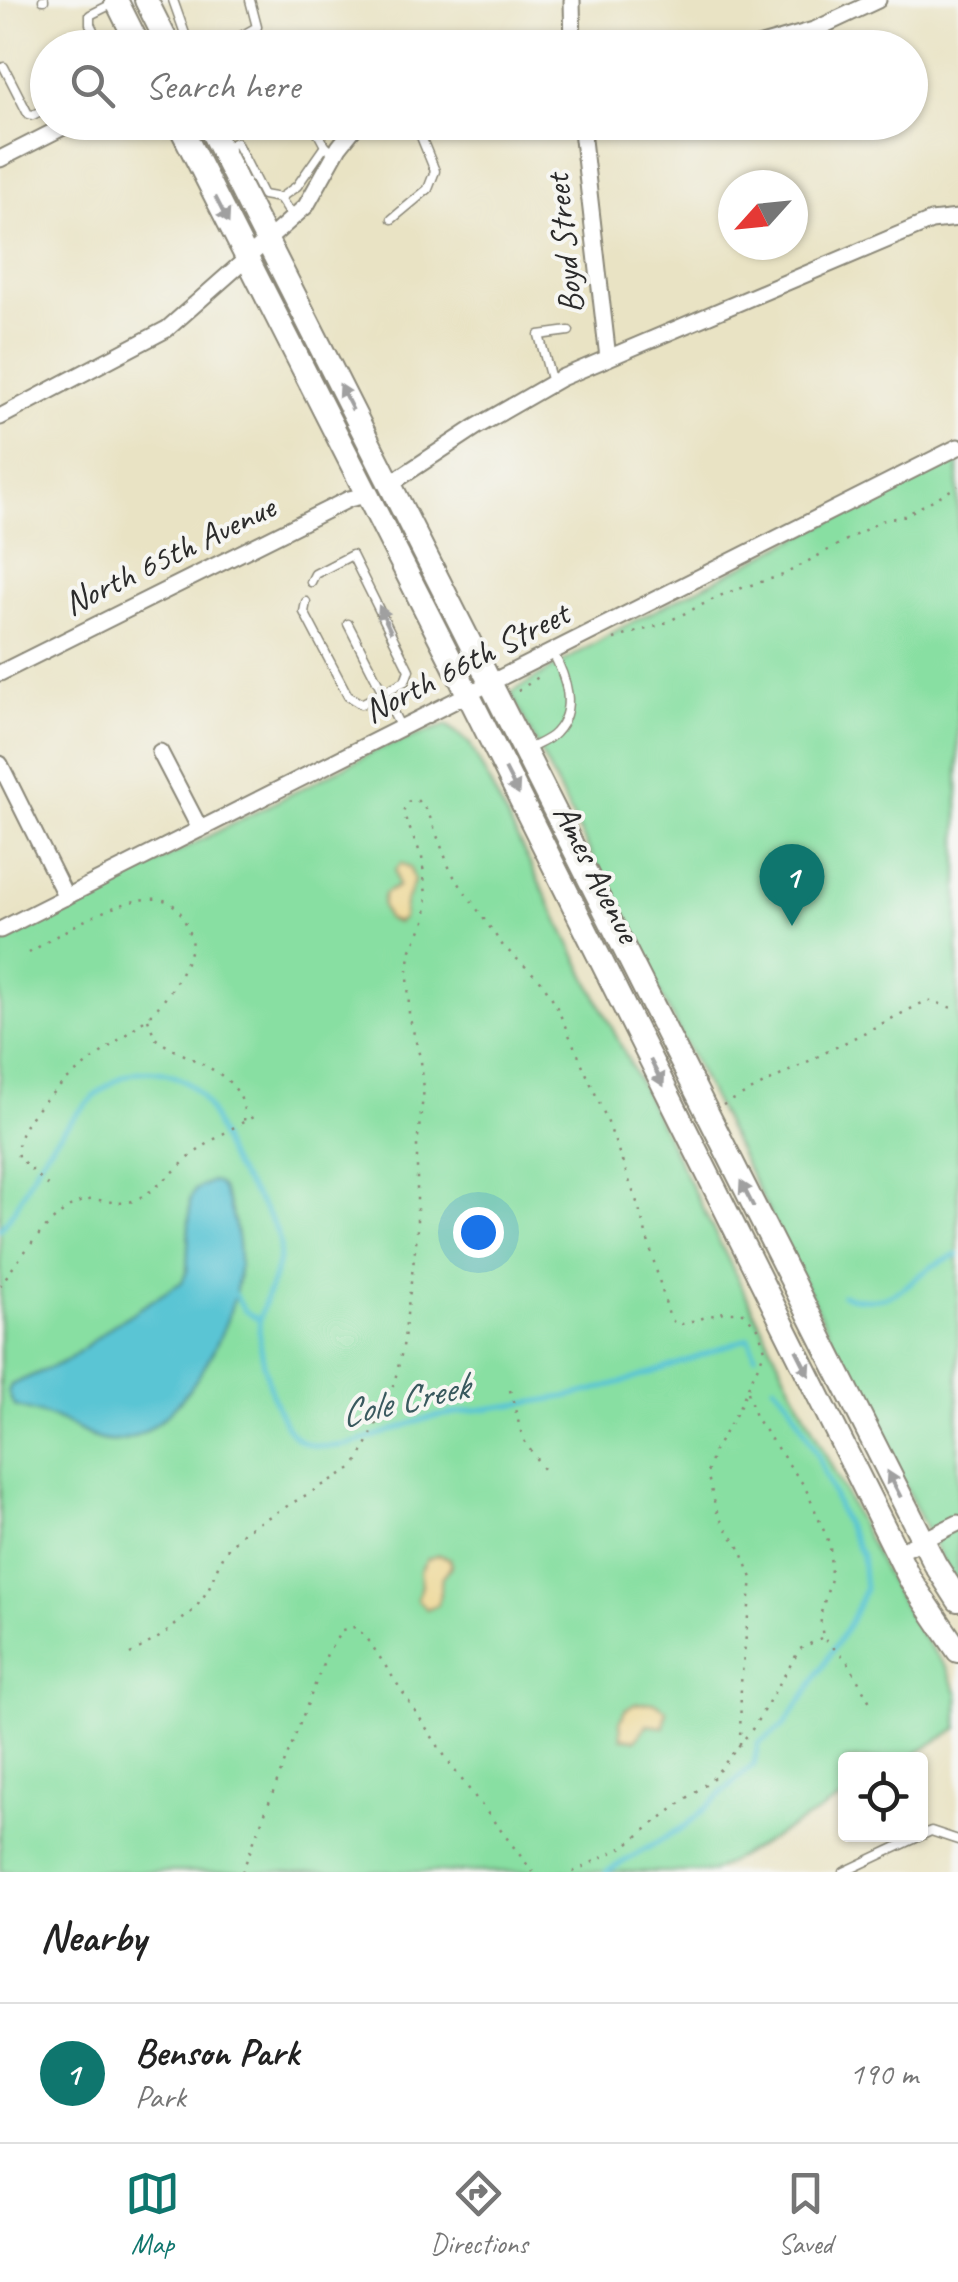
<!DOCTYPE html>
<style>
body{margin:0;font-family:Caveat,sans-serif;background:#f2f2f2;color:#222}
.controls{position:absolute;right:30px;bottom:30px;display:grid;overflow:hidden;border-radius:10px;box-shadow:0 2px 8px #0004}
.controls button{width:90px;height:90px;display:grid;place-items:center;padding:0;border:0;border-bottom:2px solid #e0e0e0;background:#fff;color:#222;font:50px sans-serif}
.compass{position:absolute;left:718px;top:170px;width:90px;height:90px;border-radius:50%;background:#fff;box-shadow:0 2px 8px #0004;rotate:243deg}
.you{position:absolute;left:478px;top:1232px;width:35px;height:35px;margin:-25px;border:8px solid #fff;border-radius:50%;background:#1a73e8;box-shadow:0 0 0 15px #1a73e833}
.badge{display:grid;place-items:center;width:65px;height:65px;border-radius:50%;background:#0f766e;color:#fff;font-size:32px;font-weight:700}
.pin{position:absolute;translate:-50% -82px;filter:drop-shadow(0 2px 5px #0008)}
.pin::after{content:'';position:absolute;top:52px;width:35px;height:30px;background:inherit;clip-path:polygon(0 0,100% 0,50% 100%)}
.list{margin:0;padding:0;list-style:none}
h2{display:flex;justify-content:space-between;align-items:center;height:130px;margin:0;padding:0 40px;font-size:42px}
h2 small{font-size:32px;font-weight:400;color:#767676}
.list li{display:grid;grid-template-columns:65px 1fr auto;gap:30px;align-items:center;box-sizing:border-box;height:140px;padding:0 40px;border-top:2px solid #e0e0e0}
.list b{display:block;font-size:38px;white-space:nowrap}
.list p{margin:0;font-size:32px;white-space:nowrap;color:#767676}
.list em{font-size:32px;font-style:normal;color:#767676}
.icon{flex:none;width:55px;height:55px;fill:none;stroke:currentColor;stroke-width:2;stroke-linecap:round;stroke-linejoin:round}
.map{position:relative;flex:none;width:958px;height:1872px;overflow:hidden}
.search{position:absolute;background:#fff;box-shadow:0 2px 8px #0004;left:30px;right:30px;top:30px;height:110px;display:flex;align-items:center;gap:25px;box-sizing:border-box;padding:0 35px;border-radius:55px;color:#767676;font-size:38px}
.sheet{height:270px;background:#fff}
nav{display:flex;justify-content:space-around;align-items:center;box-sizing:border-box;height:140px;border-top:2px solid #e0e0e0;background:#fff;font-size:28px;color:#767676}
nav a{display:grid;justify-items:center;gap:5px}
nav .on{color:#0f766e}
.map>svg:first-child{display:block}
.green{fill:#88dfa2;stroke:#5a8566;stroke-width:2.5}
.sand{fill:#eeda9e;stroke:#8c8264;stroke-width:2.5}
.water{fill:#5ac5d4;stroke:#427880;stroke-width:2.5}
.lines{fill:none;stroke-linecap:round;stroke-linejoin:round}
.stream{stroke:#5ac5d4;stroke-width:5}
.service-casing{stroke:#8a8778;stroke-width:11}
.minor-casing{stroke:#8a8778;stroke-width:19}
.primary-casing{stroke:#8a8778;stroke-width:26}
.path{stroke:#8a8778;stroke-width:2.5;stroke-dasharray:2.5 8;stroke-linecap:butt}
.service{stroke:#fff;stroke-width:8}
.minor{stroke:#fff;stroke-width:15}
.primary{stroke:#fff;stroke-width:22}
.oneway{fill:#a0a0a0}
.labels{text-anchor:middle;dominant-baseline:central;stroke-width:8;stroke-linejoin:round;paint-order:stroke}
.street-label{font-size:35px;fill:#2b2b2b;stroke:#f6f6f2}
.water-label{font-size:38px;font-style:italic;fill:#39595e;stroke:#f6f6f2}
</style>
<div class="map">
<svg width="958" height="1872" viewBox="0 0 958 1872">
<rect width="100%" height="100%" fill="#f6f6f2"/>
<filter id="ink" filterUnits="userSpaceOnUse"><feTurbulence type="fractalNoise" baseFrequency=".01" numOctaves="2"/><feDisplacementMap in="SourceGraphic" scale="20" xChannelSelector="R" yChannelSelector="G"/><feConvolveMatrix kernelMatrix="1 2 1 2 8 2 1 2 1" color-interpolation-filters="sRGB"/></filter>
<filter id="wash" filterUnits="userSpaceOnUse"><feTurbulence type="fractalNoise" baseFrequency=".0048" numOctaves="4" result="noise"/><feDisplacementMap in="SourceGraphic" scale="40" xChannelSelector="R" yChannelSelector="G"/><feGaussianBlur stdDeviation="2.25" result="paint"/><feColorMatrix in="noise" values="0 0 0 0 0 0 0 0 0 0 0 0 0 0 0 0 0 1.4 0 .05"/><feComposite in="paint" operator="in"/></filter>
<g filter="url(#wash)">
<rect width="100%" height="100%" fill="#e9e3c4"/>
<g class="green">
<path d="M958,456V1585L943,1563L511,693L619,629Z"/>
<path d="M447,725L470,744L886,1575L919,1632L947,1669L958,1694V1728L907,1759L846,1760L845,1797L712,1872H0V943L379,749Z"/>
</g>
<g class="sand">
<path d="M401,863L410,868L414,881L405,904L403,918L397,923L387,919L382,905L384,894L398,886L395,870Z"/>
<path d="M439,1555L449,1558L451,1566L442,1578L438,1605L426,1609L417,1599L422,1586L420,1571L427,1559Z"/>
<path d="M653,1702L666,1710L664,1727L647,1725L635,1740L621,1738L620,1722L625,1710L635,1704Z"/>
</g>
<path class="water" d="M212,1181L220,1185C233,1209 240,1240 239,1267C237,1324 179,1435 116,1441C96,1443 83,1431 66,1423C50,1415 32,1411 14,1406L8,1392L11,1385L68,1360L113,1325L182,1282L187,1271L190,1199L195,1190Z"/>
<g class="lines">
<g class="stream">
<path d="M0,1229C18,1209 25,1187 38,1164C54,1138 89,1097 115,1081C143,1063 183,1071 203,1099C216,1118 220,1141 230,1161C243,1184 278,1219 280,1245C281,1269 265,1295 260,1318C255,1345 276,1431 303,1442C342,1459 395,1425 434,1417C478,1408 524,1405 569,1396C630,1383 690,1359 749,1338L755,1355"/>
<path d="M234,1294L245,1311L259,1320"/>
<path d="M842,1295C904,1313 907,1270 958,1255"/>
<path d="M606,1872L687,1825L754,1764L758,1744L783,1726L805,1695L850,1622L865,1589L862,1556L842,1517L817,1454L789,1401L774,1385"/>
</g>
</g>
</g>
<g filter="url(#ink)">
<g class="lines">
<g class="service-casing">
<g id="service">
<path d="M43,0H44"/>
<path d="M173,0L190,48"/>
<path d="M102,48L90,24V15L112,4"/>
<path d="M220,48L257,27L250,0"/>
<path d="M4,67L28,114L33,115L48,107"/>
<path d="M312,122L325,146"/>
<path d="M225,148L236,142L263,195L280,198"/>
<path d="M293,218L280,198L297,186L325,146L333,153"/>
<path d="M392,219L428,189L435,171L415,122"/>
<path d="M552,383L539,335L569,331"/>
<path d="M306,602L304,612L348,696L361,704L405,681L409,670L352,555L315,574L311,582"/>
<path d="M348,624L401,728"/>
<path d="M527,750C536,744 548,741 555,733C578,709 566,677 552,651"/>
<path d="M844,1872L931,1831L958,1840"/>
</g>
</g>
<g class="minor-casing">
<g id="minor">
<path d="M572,0L573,48"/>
<path d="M751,48L814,30L878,0"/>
<path d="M581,122L608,358"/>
<path d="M0,159L73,122"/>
<path d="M0,417L167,329L306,206L339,147L359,122"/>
<path d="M390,484L476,427L561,378L931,221L958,218"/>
<path d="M0,673L349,499L367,495"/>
<path d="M160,752L200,829"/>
<path d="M0,764L66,897"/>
<path d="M0,930L958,447"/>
<path d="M897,1553L958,1523"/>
</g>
</g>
<g class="primary-casing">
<g id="primary">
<path d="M116,0L140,48"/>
<path d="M146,0L170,48"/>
<path d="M178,122L452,662L911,1581L958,1651"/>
<path d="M207,122L935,1564L958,1600"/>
</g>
</g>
<g class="path">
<path d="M614,639L663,624L726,593L783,575L881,521L904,516L958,486"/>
<path d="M518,691L540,676"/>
<path d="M29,953C56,935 142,882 172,904C184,912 189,931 192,945C186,967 173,990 158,1007C125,1043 10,1103 18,1157L53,1190"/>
<path d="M148,1019L155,1038C186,1062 249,1071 244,1122"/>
<path d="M723,1105L928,1000L958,1010"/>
<path d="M0,1286C16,1262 59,1202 88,1200C104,1198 119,1207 135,1200C154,1191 169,1176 184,1162C206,1143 231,1128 257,1115"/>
<path d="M510,1390L523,1439L547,1475"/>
<path d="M748,1392L755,1417L805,1487L830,1545L831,1579L820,1616L823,1638L846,1659L871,1704"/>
<path d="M130,1654L163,1635L195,1609L208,1590L223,1554L243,1532L352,1468L360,1459L394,1384L403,1347L417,1234V1145L424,1089L421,1061L409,1015L408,968L411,950L425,921L427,905L422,857L403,813L407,802L416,799L428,812L451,872L503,946L541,981L554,1001L607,1120L638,1205L670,1319L678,1325L724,1312H742L758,1328L765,1350L736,1414L714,1451L707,1473L718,1516L741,1550L752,1578L741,1683L740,1747"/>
<path d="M242,1872L327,1654L342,1630L355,1627L367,1638L452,1767L533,1872"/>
<path d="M573,1872L625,1846L713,1778L753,1728L800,1649L821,1638"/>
</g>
<use href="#service" class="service"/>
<use href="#minor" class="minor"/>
<use href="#primary" class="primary"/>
</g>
<defs><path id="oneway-solid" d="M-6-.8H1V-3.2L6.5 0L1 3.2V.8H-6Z" transform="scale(2.5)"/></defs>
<g class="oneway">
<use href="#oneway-solid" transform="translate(222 210) rotate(63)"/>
<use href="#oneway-solid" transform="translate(346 397) rotate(-117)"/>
<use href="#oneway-solid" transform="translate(385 619) rotate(-115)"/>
<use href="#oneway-solid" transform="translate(512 782) rotate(63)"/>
<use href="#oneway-solid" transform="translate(657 1073) rotate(63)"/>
<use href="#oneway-solid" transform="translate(747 1194) rotate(-117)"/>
<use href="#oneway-solid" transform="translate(803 1363) rotate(63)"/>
<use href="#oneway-solid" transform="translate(894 1484) rotate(-117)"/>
</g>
</g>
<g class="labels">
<g class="street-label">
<text transform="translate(564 244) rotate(-96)">Boyd Street</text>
<text transform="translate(169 555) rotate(-26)">North 65th Avenue</text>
<text transform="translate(466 662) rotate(-27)">North 66th Street</text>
<text transform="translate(597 873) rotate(63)">Ames Avenue</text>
</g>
<g class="water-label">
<text transform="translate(404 1400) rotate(-13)">Cole Creek</text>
</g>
</g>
</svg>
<div class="controls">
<button><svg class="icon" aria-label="locate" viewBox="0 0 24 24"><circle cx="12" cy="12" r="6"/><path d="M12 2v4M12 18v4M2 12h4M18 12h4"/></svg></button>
</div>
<svg class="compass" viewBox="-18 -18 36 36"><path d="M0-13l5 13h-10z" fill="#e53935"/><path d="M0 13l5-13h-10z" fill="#767676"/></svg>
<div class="you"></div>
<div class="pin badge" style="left:792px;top:926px">1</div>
<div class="search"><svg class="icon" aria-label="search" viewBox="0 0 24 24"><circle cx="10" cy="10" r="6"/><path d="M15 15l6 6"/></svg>Search here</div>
</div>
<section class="sheet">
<h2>Nearby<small></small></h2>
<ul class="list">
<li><span class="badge">1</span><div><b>Benson Park</b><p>Park</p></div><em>190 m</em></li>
</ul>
</section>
<nav>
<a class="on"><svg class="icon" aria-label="map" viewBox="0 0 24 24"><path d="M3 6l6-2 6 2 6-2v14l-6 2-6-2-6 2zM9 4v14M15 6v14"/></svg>Map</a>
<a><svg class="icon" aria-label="directions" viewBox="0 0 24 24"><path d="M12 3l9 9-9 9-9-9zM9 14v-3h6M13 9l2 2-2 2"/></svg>Directions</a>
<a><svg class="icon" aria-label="saved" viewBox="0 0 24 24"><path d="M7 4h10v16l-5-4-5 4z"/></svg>Saved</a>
</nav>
